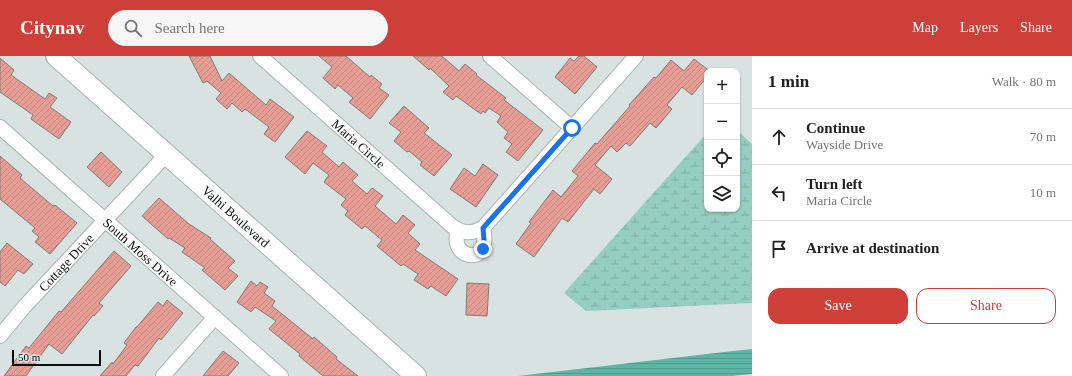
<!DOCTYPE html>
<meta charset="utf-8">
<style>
body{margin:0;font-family:Georgia,serif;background:#f6f6f6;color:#202124}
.controls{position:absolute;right:12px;top:12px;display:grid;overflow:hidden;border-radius:8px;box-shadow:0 1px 3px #0004}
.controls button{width:36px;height:36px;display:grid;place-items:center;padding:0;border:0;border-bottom:1px solid #e0e0e0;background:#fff;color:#202124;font:20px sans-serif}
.scale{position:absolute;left:12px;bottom:10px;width:89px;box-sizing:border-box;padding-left:4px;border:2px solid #0a0d0d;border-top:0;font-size:11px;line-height:14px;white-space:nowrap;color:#0a0d0d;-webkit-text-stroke:3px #d8e3e1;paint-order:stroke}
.stop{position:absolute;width:12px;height:12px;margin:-9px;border:3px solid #1a73e8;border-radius:50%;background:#fff}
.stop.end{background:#1a73e8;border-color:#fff;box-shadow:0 1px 4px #0008}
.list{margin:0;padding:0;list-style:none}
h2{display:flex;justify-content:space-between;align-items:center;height:52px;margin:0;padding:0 16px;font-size:17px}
h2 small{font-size:13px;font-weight:400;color:#757577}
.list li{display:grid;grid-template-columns:26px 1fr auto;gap:12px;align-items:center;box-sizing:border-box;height:56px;padding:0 16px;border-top:1px solid #e0e0e0}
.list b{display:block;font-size:15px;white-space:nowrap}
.list p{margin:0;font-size:13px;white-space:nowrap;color:#757577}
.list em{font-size:13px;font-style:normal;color:#757577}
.actions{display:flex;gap:8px;padding:12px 16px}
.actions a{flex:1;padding:9px 0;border:1px solid #ce3f39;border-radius:12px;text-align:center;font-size:14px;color:#ce3f39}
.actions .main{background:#ce3f39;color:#fff}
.icon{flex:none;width:22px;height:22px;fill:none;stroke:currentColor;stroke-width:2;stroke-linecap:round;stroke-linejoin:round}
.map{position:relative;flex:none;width:752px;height:320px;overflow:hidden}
header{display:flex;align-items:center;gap:24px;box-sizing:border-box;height:56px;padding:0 20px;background:#ce3f39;color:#fff}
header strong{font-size:19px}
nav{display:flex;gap:22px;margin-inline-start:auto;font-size:14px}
.search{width:280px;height:36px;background:#f6f6f6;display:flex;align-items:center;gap:10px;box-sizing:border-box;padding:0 14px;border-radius:22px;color:#757577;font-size:15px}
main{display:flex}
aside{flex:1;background:#fff}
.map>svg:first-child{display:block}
.wetland{fill:url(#wetland-marsh)}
.water{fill:url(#water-rules)}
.building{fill:url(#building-hatch);stroke:#847a78}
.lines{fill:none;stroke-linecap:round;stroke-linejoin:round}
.street-casing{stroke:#a8b3b1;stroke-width:16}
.secondary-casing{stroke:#a8b3b1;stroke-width:22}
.street{stroke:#fff;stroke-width:14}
.secondary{stroke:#fff;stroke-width:20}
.route{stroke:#1a73e8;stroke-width:5}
.labels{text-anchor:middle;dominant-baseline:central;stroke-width:3.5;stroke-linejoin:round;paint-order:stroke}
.street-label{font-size:13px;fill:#0a0d0d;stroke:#d8e3e1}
</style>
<header>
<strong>Citynav</strong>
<div class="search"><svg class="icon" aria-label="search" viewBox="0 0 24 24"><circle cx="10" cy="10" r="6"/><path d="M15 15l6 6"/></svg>Search here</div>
<nav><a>Map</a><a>Layers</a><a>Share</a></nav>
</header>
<main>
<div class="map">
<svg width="752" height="320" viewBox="0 0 752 320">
<defs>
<pattern id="wetland-marsh" width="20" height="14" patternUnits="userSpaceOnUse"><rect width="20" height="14" fill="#95cdc1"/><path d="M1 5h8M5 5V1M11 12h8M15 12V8" fill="none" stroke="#7fafa5"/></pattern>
<pattern id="water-rules" width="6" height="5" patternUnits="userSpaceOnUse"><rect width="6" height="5" fill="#5db6a5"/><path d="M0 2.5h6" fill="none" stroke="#509b8d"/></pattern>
<pattern id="building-hatch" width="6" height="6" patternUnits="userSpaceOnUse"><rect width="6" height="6" fill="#e69d94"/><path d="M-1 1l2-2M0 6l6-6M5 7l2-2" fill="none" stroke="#c4867e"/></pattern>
</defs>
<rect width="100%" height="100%" fill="#d8e3e1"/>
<path class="wetland" d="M737,74L752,88V247L586,255L564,237L707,77V153H737Z"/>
<path class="water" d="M752,293V318L731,320H518L733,295Z"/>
<g class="building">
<path d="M189,0H210L222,25L229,17L266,49L270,43L294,61L275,86L264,78L269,71L245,53L242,56L232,47L227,53L216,43L221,37L207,25L203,27Z"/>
<path d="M319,0H346L370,21L371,19L382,28L379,32L389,39L370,63L349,46L353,42L338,29L335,33L323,22L332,11Z"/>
<path d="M413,0H442L459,15L465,8L477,18L476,19L506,42L504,44L543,74L518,105L506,96L512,88L504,82L508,76L497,66L501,60L489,52L485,57L483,55L481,58L456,40L453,44L443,36L449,30L430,12L429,14Z"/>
<path d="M579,0H584L597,11L575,38L555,21L570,2L574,5Z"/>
<path d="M0,2L14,14L11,19L45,43L49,37L57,42L50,51L71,66L59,83L31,63L33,59L0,36Z"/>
<path d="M694,3L707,13V21L692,39L682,31L667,49L672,53L656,72L650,67L630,90L626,87L617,96L611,90L595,109L612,123L600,138L594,133L568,166L562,162L534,201L516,188L531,167L529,166L553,134L561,141L578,120L572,115L595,87L597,88L630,50L629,49L654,21L656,22L671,4L684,15Z"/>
<path d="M404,50L429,72L424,77L452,99L434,120L420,109L422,106L409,95L407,96L394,85L401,76L389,67Z"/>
<path d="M307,75L327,90L322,96L339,111L343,106L358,119L352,125L367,138L372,132L383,140L375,150L396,168L403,159L415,169L408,177L420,188L415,194L458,223L446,240L431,230L428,233L414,224L418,218L403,208L401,210L377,190L382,184L365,170L362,173L345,159L348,155L341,149L346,143L324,126L329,119L313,107L305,118L285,101Z"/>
<path d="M101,96L122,116L109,131L87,111Z"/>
<path d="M0,100L22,119L20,122L53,150L55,149L77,167L50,198L35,186L39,181L32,175L35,172L0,143Z"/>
<path d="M483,108L498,119L476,151L450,133L464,112L475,120Z"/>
<path d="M159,142L189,168L211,182L210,183L235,205L228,212L238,220L225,234L202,214L205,212L182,196L185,192L169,182L168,183L142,160Z"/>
<path d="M7,187L33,208L24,218L18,214L5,230L0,226V196Z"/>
<path d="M114,195L131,210L99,247L103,250L94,260L93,259L62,298L49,288L26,320H4L26,290L29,292L59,255L61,256Z"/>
<path d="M251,225L257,230L260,226L268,231L264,237L275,245L272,250L313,283L314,281L337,301L336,303L358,320H323L299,300L300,298L269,273L276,265L255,251L251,256L237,246Z"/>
<path d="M467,227L489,228L487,260L466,259Z"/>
<path d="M167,244L183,257L161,284L159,282L138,310L135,309L126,320H100L112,306L113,308L127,289L124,287L136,271H137L158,246L163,250Z"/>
<path d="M223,295L239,307L228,320H203Z"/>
</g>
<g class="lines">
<g class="street-casing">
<g id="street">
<path id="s1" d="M260,0L452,170C463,178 471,178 483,172L636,0"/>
<path d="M490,0L572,72"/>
<path id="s2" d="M0,71L281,320"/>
<path d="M458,174C456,179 456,188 459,192C464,200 477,203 482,193C486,187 484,178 483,172"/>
<path id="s3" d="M0,280L24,251L166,99"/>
<path d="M163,320L215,261"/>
</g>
</g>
<g class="secondary-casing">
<g id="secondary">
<path id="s4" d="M56,0L416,320"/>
</g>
</g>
<use href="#street" class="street"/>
<use href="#secondary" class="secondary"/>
</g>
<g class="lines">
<path class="route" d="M483,193L484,184L483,172L572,72"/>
</g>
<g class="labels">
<g class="street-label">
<text stroke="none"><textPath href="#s1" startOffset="132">Maria Circle</textPath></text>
<text stroke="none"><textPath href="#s4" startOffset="241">Valhi Boulevard</textPath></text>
<text stroke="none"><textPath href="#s2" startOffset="188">South Moss Drive</textPath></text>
<text stroke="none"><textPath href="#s3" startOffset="99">Cottage Drive</textPath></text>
</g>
</g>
</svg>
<div class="controls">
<button>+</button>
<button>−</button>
<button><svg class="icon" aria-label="locate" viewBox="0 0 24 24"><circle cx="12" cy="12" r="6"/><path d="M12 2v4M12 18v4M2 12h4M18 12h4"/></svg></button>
<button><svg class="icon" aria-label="layers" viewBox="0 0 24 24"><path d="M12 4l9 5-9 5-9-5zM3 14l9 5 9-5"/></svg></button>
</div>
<div class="scale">50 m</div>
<div class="stop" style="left:572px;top:72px"></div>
<div class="stop end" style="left:483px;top:193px"></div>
</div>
<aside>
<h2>1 min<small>Walk · 80 m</small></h2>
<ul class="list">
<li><svg class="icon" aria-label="ahead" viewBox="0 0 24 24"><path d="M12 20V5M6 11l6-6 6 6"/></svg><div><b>Continue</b><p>Wayside Drive</p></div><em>70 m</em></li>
<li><svg class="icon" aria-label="left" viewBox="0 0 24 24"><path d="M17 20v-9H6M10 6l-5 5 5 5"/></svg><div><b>Turn left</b><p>Maria Circle</p></div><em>10 m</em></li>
<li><svg class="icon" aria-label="arrive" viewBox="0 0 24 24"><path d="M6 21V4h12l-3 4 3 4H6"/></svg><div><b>Arrive at destination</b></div></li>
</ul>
<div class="actions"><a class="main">Save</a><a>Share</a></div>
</aside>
</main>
